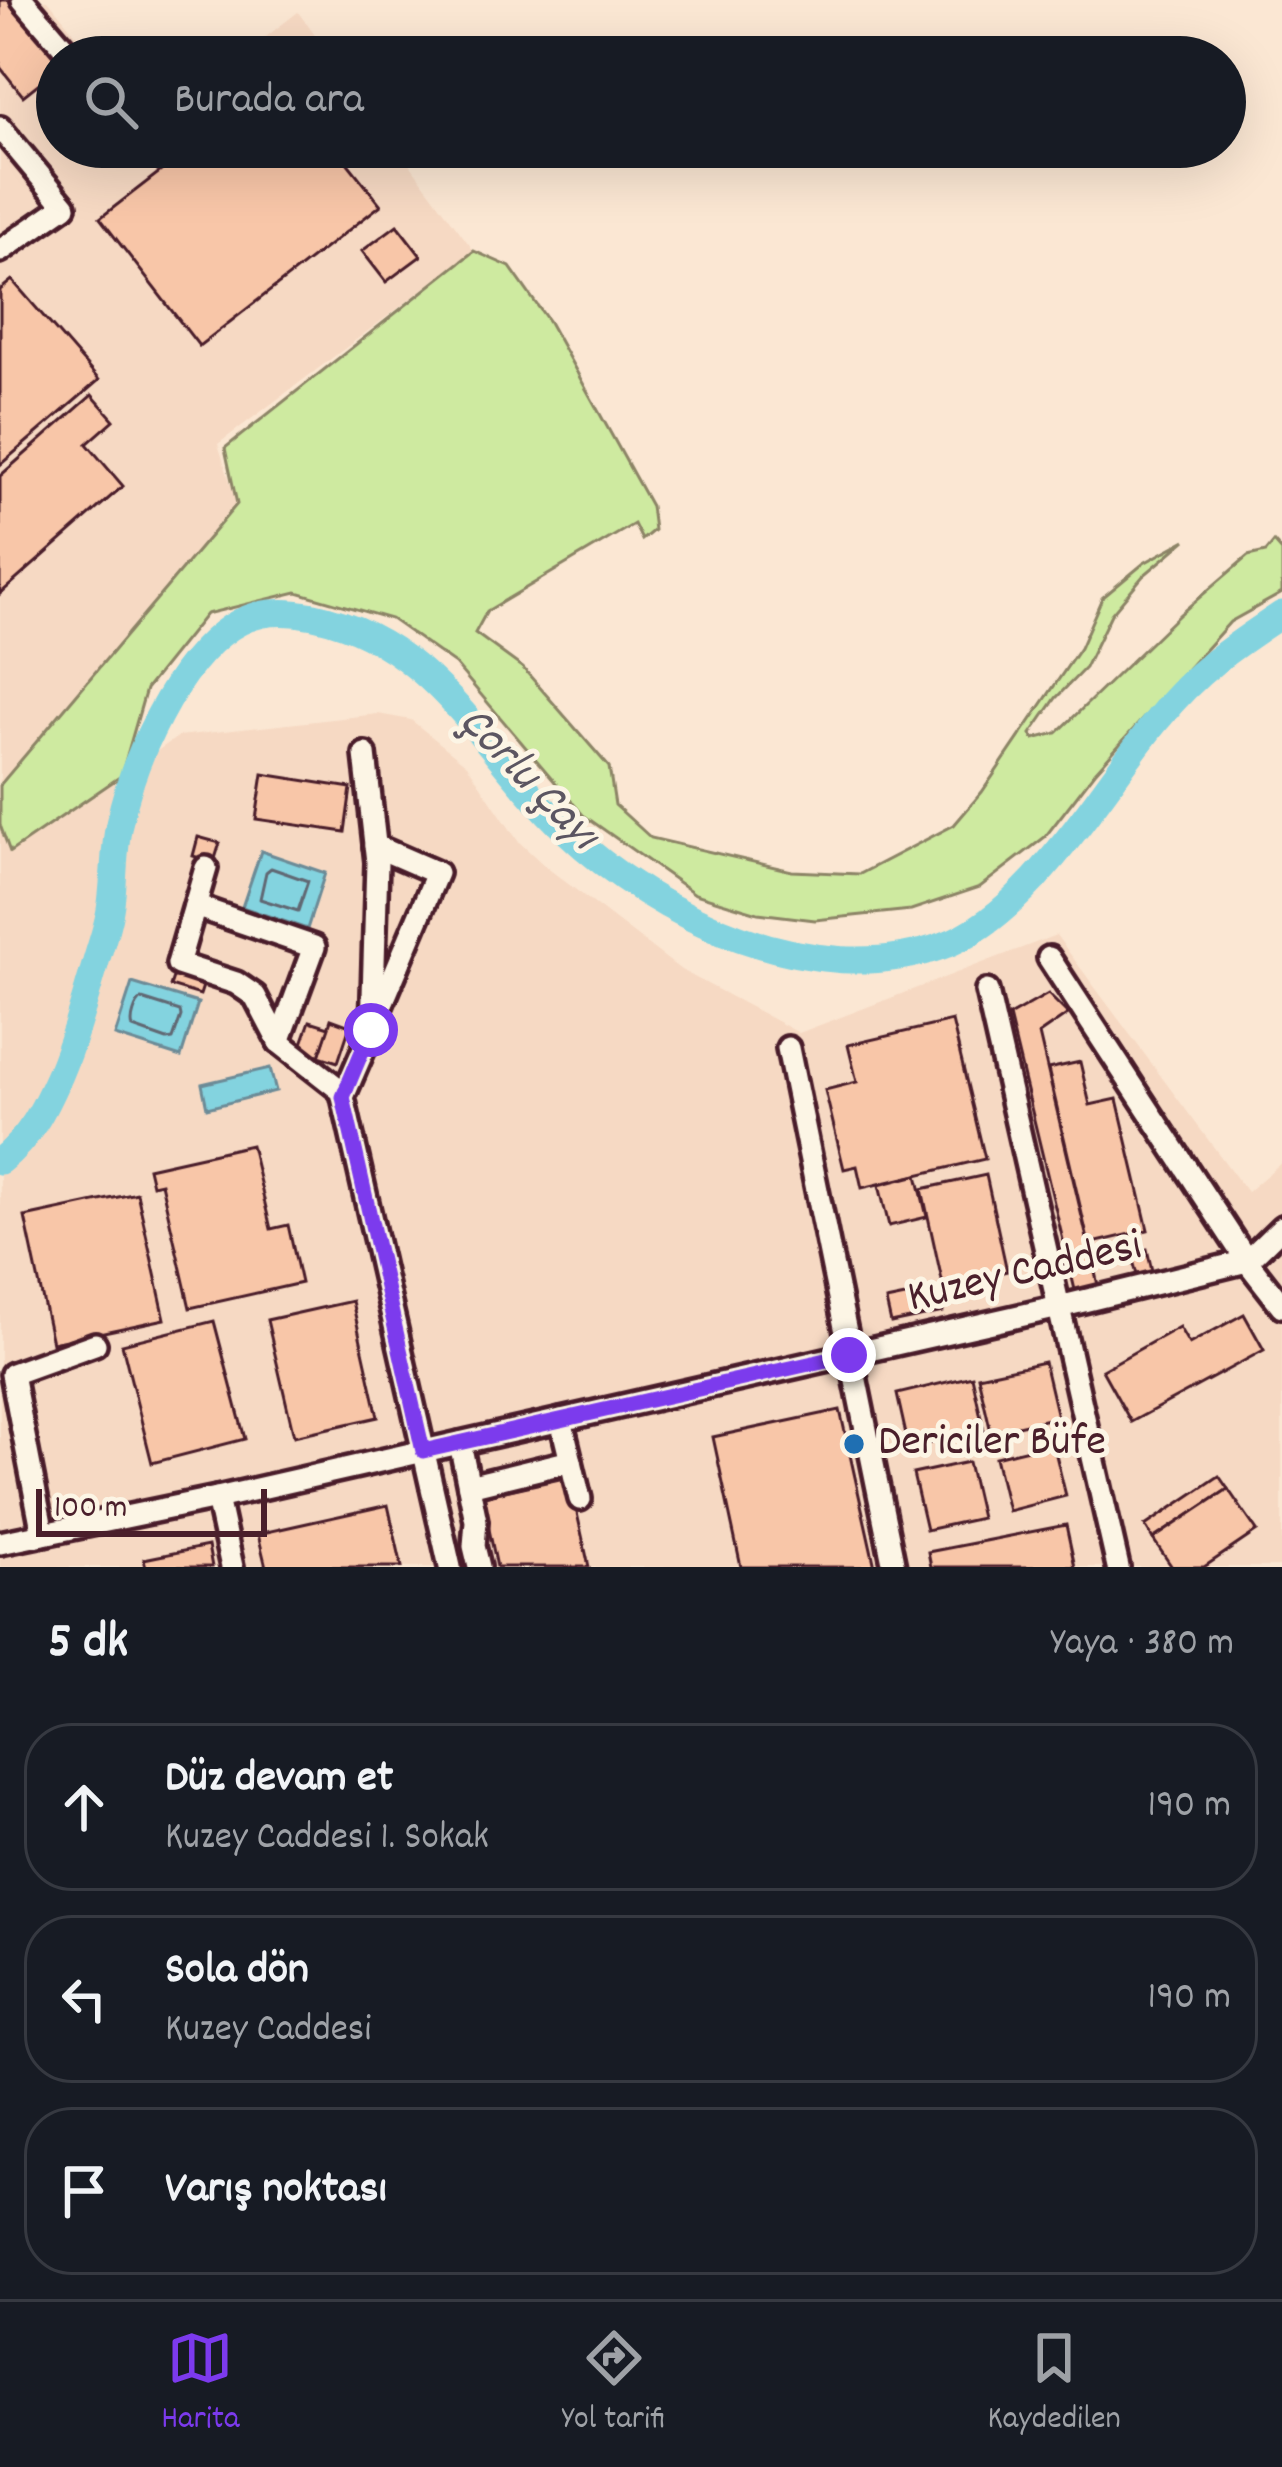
<!DOCTYPE html>
<html lang="tr">
<meta charset="utf-8">
<style>
body{margin:0;font-family:Dekko,sans-serif;background:#20242c;color:#f1f3f6}
.scale{position:absolute;left:36px;bottom:30px;width:231px;box-sizing:border-box;padding-left:12px;border:6px solid #4a1f2b;border-top:0;font-size:33px;line-height:42px;white-space:nowrap;color:#4a1f2b;-webkit-text-stroke:9px #fcf5e5;paint-order:stroke}
.stop{position:absolute;width:36px;height:36px;margin:-27px;border:9px solid #7c3aed;border-radius:50%;background:#fff}
.stop.end{background:#7c3aed;border-color:#fff;box-shadow:0 3px 12px #0008}
.list{margin:0;padding:0;list-style:none}
h2{display:flex;justify-content:space-between;align-items:center;height:156px;margin:0;padding:0 48px;font-size:51px}
h2 small{font-size:39px;font-weight:400;color:#9ea1a6}
.list li{display:grid;grid-template-columns:78px 1fr auto;gap:36px;align-items:center;box-sizing:border-box;height:168px;margin:0 24px 24px;padding:0 24px;border:3px solid #363941;border-radius:48px}
.list b{display:block;font-size:45px;white-space:nowrap}
.list p{margin:0;font-size:39px;white-space:nowrap;color:#9ea1a6}
.list em{font-size:39px;font-style:normal;color:#9ea1a6}
.icon{flex:none;width:66px;height:66px;fill:none;stroke:currentColor;stroke-width:2;stroke-linecap:round;stroke-linejoin:round}
.map{position:relative;flex:none;width:1282px;height:1567px;overflow:hidden}
.search{position:absolute;background:#171b24;box-shadow:0 12px 48px #0002;left:36px;right:36px;top:36px;height:132px;display:flex;align-items:center;gap:30px;box-sizing:border-box;padding:0 42px;border-radius:66px;color:#9ea1a6;font-size:45px}
.sheet{height:732px;background:#171b24}
nav{display:flex;justify-content:space-around;align-items:center;box-sizing:border-box;height:168px;border-top:3px solid #363941;background:#171b24;font-size:33px;color:#9ea1a6}
nav a{display:grid;justify-items:center;gap:6px}
nav .on{color:#7c3aed}
.map>svg:first-child{display:block}
.built{fill:#f6d9c3}
.green{fill:#ceeaa0;stroke:#8c8466;stroke-width:3}
.water{fill:#83d3df;stroke:#6c8b97;stroke-width:3}
.lines{fill:none;stroke-linecap:round;stroke-linejoin:round}
.shore{stroke:#616773;stroke-width:3}
.river{stroke:#83d3df;stroke-width:27}
.building{fill:#f8c6a8;stroke:#4a1f2b;stroke-width:3}
.minor-casing{stroke:#4a1f2b;stroke-width:30}
.minor{stroke:#fcf5e5;stroke-width:21}
.route{stroke:#7c3aed;stroke-width:15}
.poi-dot{fill:#1f6fb2;stroke:#fcf5e5;stroke-width:4.5}
.labels{text-anchor:middle;dominant-baseline:central;stroke-width:10;stroke-linejoin:round;paint-order:stroke}
.street-label{font-size:45px;fill:#4a1f2b;stroke:#fcf5e5}
.poi-label{font-size:45px;fill:#4a1f2b;stroke:#fcf5e5;text-anchor:start}
.water-label{font-size:48px;font-style:italic;fill:#5b5561;stroke:#fcf5e5}
</style>
<div class="map">
<svg width="1282" height="1567" viewBox="0 0 1282 1567">
<rect width="100%" height="100%" fill="#fbe7d3"/>
<filter id="ink" filterUnits="userSpaceOnUse"><feTurbulence type="fractalNoise" baseFrequency=".00833" numOctaves="2"/><feDisplacementMap in="SourceGraphic" scale="24" xChannelSelector="R" yChannelSelector="G"/><feConvolveMatrix kernelMatrix="1 2 1 2 8 2 1 2 1" color-interpolation-filters="sRGB"/></filter>
<g filter="url(#ink)">
<g class="built">
<path d="M0,0H48L94,57H57V147H397L474,251L218,444L237,504L0,785Z"/>
<path d="M298,12L331,57H240Z"/>
<path d="M378,714L411,720L467,765L518,841L546,867L681,970L799,1033L1056,935L1247,1192L1282,1162V1567H0V825L11,851L179,736Z"/>
</g>
<path class="green" d="M474,251L510,267L549,322L651,506L654,530L642,540L634,524L487,611L475,633L523,668L609,767L615,805L651,838L792,871L860,874L954,825L982,792L1080,648L1102,598L1144,563L1186,540L1143,576L1111,614L1085,668L1056,698L1031,734L1034,739L1057,733L1180,614L1248,556L1266,552L1274,542L1282,551V593L1230,622L1095,772L1045,837L980,887L911,910L815,920L758,913L695,894L583,815L455,664L391,619L297,592L206,614L146,689L121,776L10,852L0,825V785L237,504L225,448Z"/>
<g class="water">
<path d="M261,851L325,873L307,929L242,907Z"/>
<path d="M132,983L198,1003L181,1057L115,1036Z"/>
<path d="M270,1068L276,1091L207,1108L202,1084Z"/>
</g>
<g class="lines">
<g class="shore">
<path d="M271,868L308,881L298,911L260,899L266,872Z"/>
<path d="M142,999L180,1011L181,1016L173,1039L167,1040L133,1028C130,1020 135,1004 142,999Z"/>
</g>
<path class="river" d="M0,1161C30,1138 44,1109 59,1075C74,1039 84,1003 95,965C100,947 107,928 110,910C115,882 113,852 119,824C132,761 176,663 231,627C258,610 285,610 314,616C436,642 482,751 565,830C657,918 814,992 942,946C1031,915 1100,789 1158,719C1196,671 1232,647 1282,614"/>
</g>
<g class="building">
<path d="M0,0H12L57,57V69L23,96L0,67Z"/>
<path d="M192,147H335L381,205L199,346L100,218Z"/>
<path d="M397,225L421,256L386,282L362,251Z"/>
<path d="M12,280L99,380L0,465V290Z"/>
<path d="M92,395L114,420L87,444L123,486L0,594V476Z"/>
<path d="M263,774L351,788L345,832L256,819Z"/>
<path d="M198,837L220,843L214,862L193,856Z"/>
<path d="M175,971L205,980L200,995L170,986Z"/>
<path d="M1048,994L1068,1014L1039,1034L1098,1285L1075,1290L1009,1016Z"/>
<path d="M331,1019L350,1026L338,1062L319,1056Z"/>
<path d="M310,1021L329,1027L319,1056L300,1049Z"/>
<path d="M952,1021L985,1159L862,1188L857,1166L844,1169L825,1090L857,1082L848,1045Z"/>
<path d="M1080,1062L1090,1105L1117,1099L1148,1230L1089,1244L1048,1069Z"/>
<path d="M251,1145L271,1229L288,1225L301,1283L190,1308L161,1183L152,1185L148,1168Z"/>
<path d="M917,1175L927,1217L889,1226L879,1185Z"/>
<path d="M986,1175L1007,1271L943,1285L922,1189Z"/>
<path d="M137,1193L165,1319L52,1343L25,1217Z"/>
<path d="M1147,1249L1152,1271L1137,1275L1131,1253Z"/>
<path d="M939,1290L943,1312L891,1323L886,1301Z"/>
<path d="M352,1301L378,1417L294,1436L267,1320Z"/>
<path d="M1244,1314L1264,1350L1131,1422L1102,1370L1179,1327L1189,1344Z"/>
<path d="M214,1321L245,1439L152,1463L122,1344Z"/>
<path d="M1044,1362L1057,1417L991,1432L978,1376Z"/>
<path d="M972,1376L984,1431L909,1448L897,1394Z"/>
<path d="M840,1410L875,1567H741L713,1437Z"/>
<path d="M1053,1443L1066,1496L1008,1511L995,1457Z"/>
<path d="M968,1462L981,1518L926,1530L913,1474Z"/>
<path d="M1219,1476L1228,1489L1153,1539L1145,1526Z"/>
<path d="M569,1477L589,1567H497L482,1496Z"/>
<path d="M1228,1489L1257,1531L1204,1567H1172L1153,1539Z"/>
<path d="M388,1505L402,1567H266L258,1534Z"/>
<path d="M1066,1525L1075,1567H931L928,1552Z"/>
<path d="M208,1546L212,1567H146L144,1559Z"/>
</g>
<g class="lines">
<g class="minor-casing">
<g id="minor">
<path d="M23,0L72,57"/>
<path d="M0,128L65,206L0,251"/>
<path d="M365,754L377,862L372,1030L343,1097L450,1567"/>
<path d="M375,846L437,873L376,1018"/>
<path d="M206,868L178,964L236,983L255,996L279,1042L344,1093"/>
<path d="M195,906L314,947L279,1042"/>
<path d="M1049,958L1247,1261L1282,1306"/>
<path d="M987,991L1118,1567"/>
<path d="M788,1048L894,1567"/>
<path d="M561,1420L580,1499"/>
<path d="M460,1443L476,1521L474,1546L479,1567"/>
<path d="M469,1486L571,1461"/>
<path d="M217,1498L232,1567"/>
<path d="M43,1534L12,1374L95,1344"/>
<path d="M0,1543L217,1498L1059,1307L1247,1261L1282,1227"/>
</g>
</g>
<use href="#minor" class="minor"/>
</g>
</g>
<g class="lines" filter="url(#ink)">
<path class="route" d="M371,1030L343,1097L423,1451L849,1355"/>
</g>
<circle class="poi-dot" cx="854" cy="1444" r="12"/>
<g class="labels">
<g class="street-label">
<text transform="translate(1025 1274) rotate(-13)">Kuzey Caddesi</text>
</g>
<g class="poi-label">
<text x="878" y="1444">Dericiler Büfe</text>
</g>
<g class="water-label">
<text transform="translate(527 780) rotate(46)">Çorlu Çayı</text>
</g>
</g>
</svg>
<div class="scale">100 m</div>
<div class="stop" style="left:371px;top:1030px"></div>
<div class="stop end" style="left:849px;top:1355px"></div>
<div class="search"><svg class="icon" aria-label="search" viewBox="0 0 24 24"><circle cx="10" cy="10" r="6"/><path d="M15 15l6 6"/></svg>Burada ara</div>
</div>
<section class="sheet">
<h2>5 dk<small>Yaya · 380 m</small></h2>
<ul class="list">
<li><svg class="icon" aria-label="ahead" viewBox="0 0 24 24"><path d="M12 20V5M6 11l6-6 6 6"/></svg><div><b>Düz devam et</b><p>Kuzey Caddesi 1. Sokak</p></div><em>190 m</em></li>
<li><svg class="icon" aria-label="left" viewBox="0 0 24 24"><path d="M17 20v-9H6M10 6l-5 5 5 5"/></svg><div><b>Sola dön</b><p>Kuzey Caddesi</p></div><em>190 m</em></li>
<li><svg class="icon" aria-label="arrive" viewBox="0 0 24 24"><path d="M6 21V4h12l-3 4 3 4H6"/></svg><div><b>Varış noktası</b></div></li>
</ul>
</section>
<nav>
<a class="on"><svg class="icon" aria-label="map" viewBox="0 0 24 24"><path d="M3 6l6-2 6 2 6-2v14l-6 2-6-2-6 2zM9 4v14M15 6v14"/></svg>Harita</a>
<a><svg class="icon" aria-label="directions" viewBox="0 0 24 24"><path d="M12 3l9 9-9 9-9-9zM9 14v-3h6M13 9l2 2-2 2"/></svg>Yol tarifi</a>
<a><svg class="icon" aria-label="saved" viewBox="0 0 24 24"><path d="M7 4h10v16l-5-4-5 4z"/></svg>Kaydedilen</a>
</nav>
